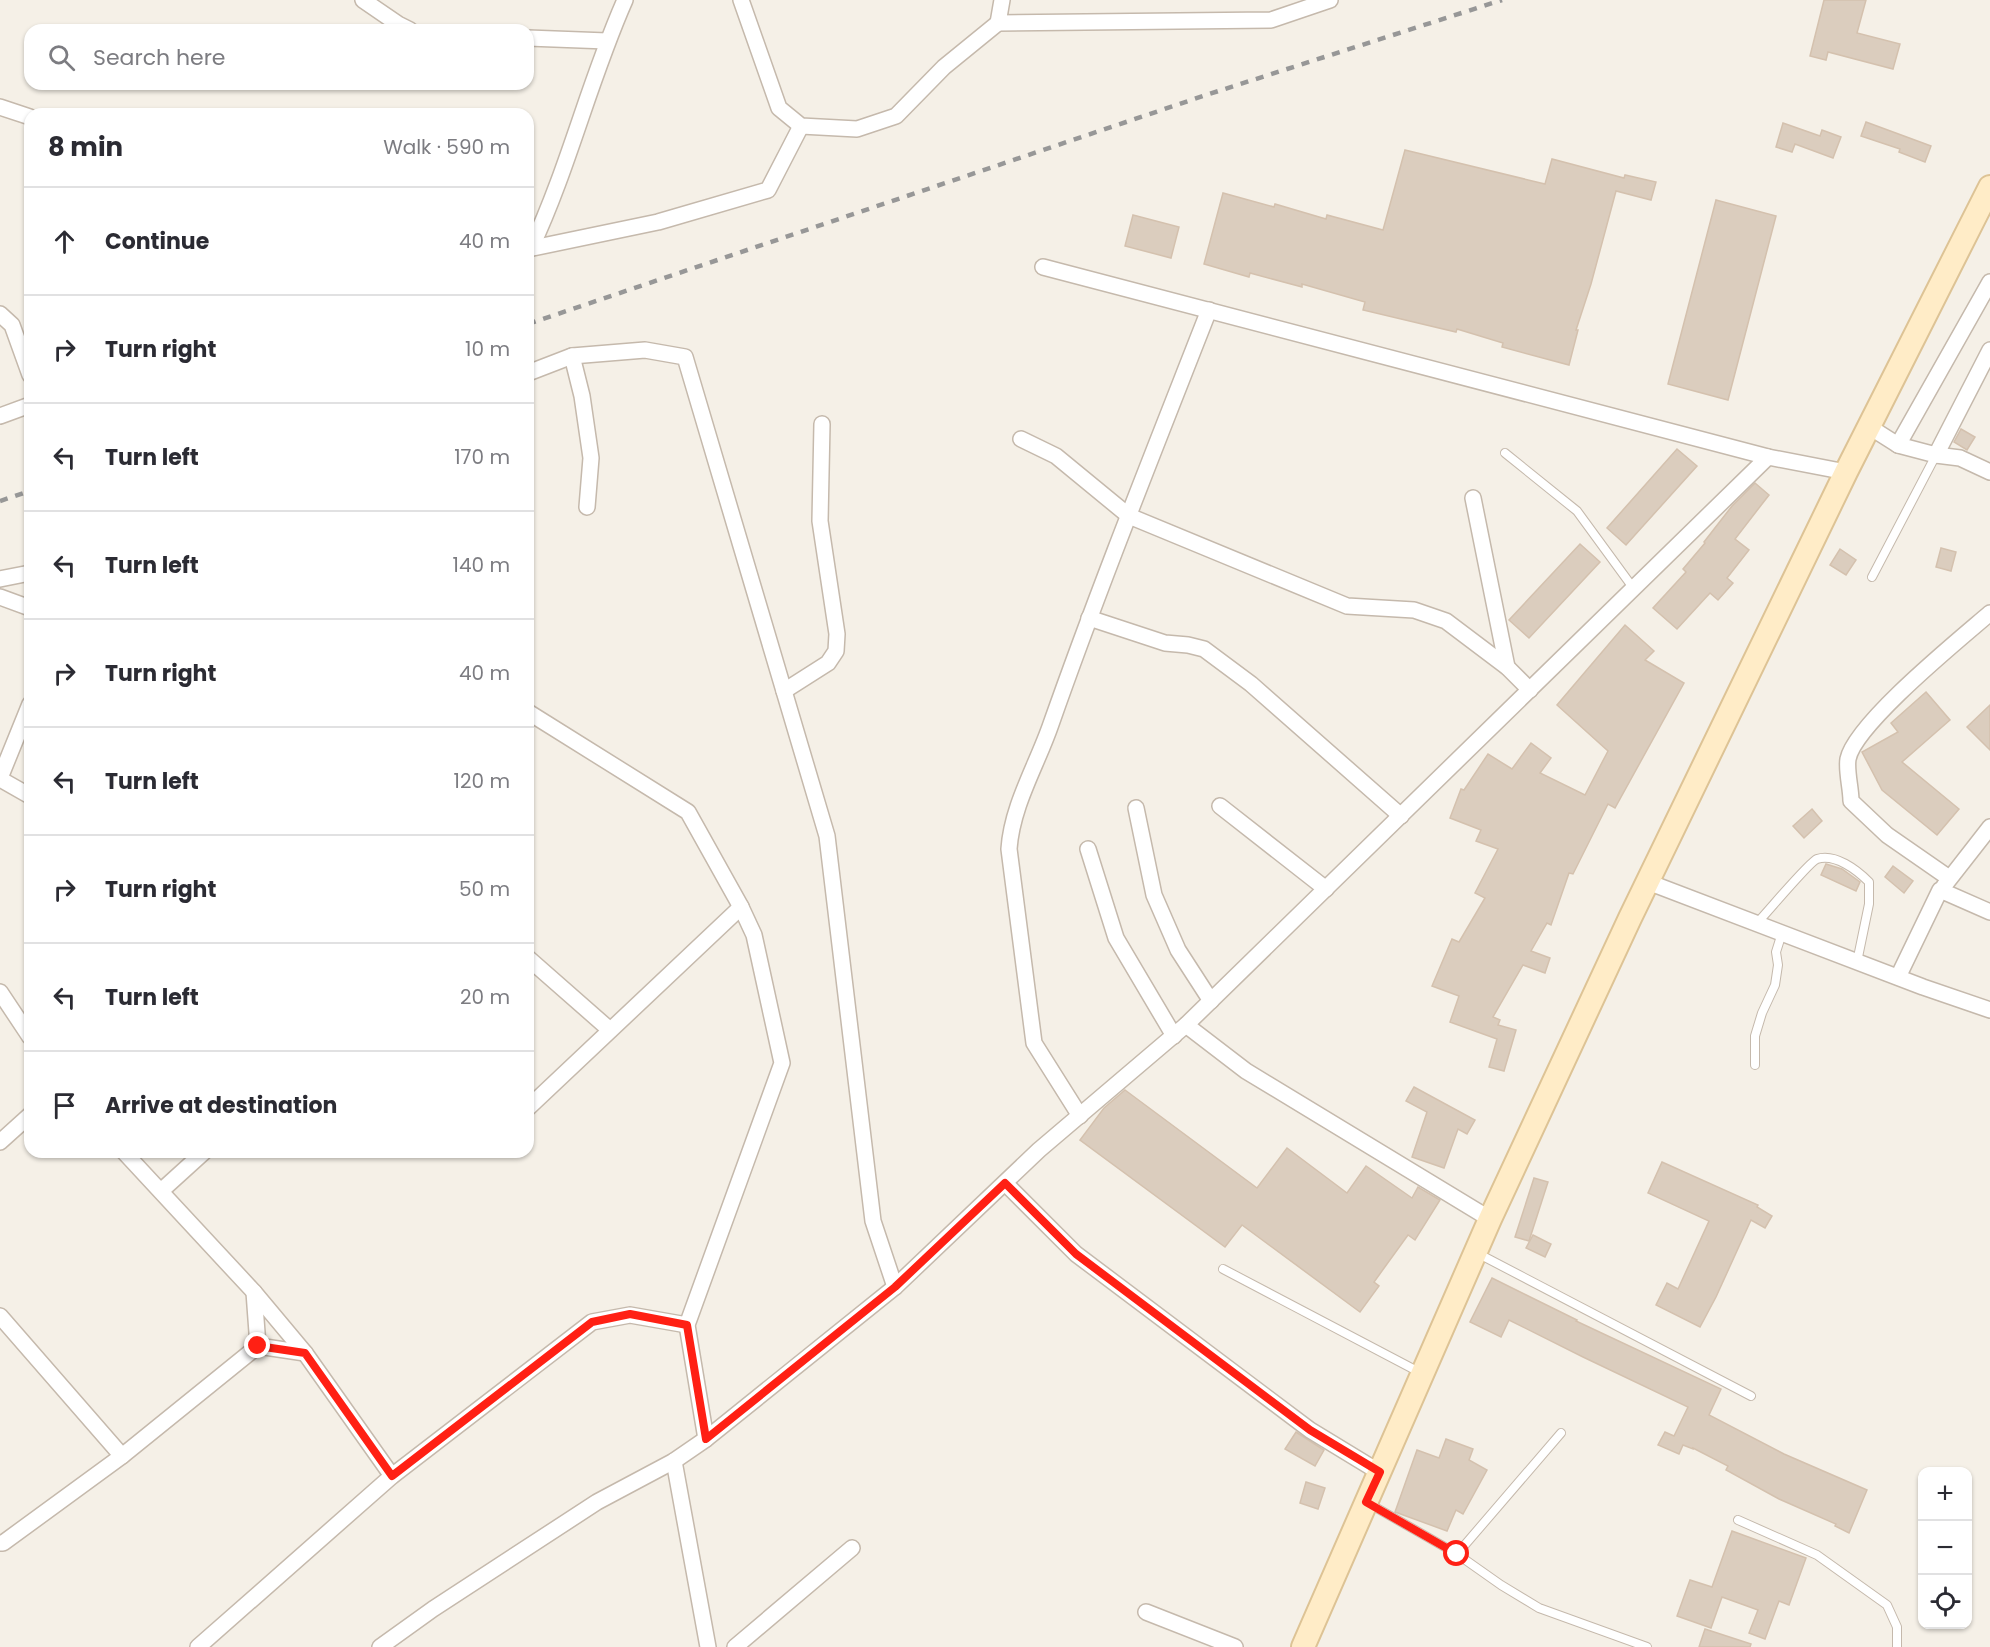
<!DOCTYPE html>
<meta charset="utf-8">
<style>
body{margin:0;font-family:Poppins,sans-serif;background:#f2f2f3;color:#2b2b33}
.controls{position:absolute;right:18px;bottom:18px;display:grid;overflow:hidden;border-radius:12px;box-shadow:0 2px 4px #0004}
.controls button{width:54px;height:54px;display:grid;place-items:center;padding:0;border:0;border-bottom:2px solid #e1e1e2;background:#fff;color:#2b2b33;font:30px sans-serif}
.stop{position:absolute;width:18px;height:18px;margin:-14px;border:4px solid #ff2014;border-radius:50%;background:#fff}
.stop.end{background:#ff2014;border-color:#fff;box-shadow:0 2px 6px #0008}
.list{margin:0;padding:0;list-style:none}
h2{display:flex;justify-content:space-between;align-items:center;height:78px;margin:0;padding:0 24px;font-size:26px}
h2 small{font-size:20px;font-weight:400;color:#7c7c81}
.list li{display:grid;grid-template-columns:39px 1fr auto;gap:18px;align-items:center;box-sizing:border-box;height:108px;padding:0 24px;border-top:2px solid #e1e1e2}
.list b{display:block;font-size:22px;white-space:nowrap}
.list em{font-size:20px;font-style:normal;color:#7c7c81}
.icon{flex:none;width:33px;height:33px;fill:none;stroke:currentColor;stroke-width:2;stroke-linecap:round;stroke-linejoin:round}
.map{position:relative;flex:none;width:1990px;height:1647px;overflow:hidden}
.search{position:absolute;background:#fff;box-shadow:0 2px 4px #0004;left:24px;top:24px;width:510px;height:66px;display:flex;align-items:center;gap:15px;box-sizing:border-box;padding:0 21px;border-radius:18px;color:#7c7c81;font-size:22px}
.panel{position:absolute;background:#fff;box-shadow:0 2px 4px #0004;left:24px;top:108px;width:510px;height:1050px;border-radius:18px}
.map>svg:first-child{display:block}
.building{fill:#dbcdbe;stroke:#d4c1ae;stroke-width:1.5}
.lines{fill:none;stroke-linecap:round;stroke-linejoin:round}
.service-casing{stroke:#c5b9ac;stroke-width:10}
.minor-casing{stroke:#c5b9ac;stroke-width:18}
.secondary-casing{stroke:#ddc395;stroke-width:26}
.service{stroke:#fff;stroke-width:8}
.minor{stroke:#fff;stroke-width:15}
.secondary{stroke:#ffecc7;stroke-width:22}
.rail{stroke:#979797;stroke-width:4.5;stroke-dasharray:8 8;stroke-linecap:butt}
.route{stroke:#ff2014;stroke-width:8}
</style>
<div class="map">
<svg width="1990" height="1647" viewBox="0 0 1990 1647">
<rect width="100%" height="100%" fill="#f5f0e7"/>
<g class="building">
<path d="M1824,0H1866L1857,33L1900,44L1893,69L1828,52L1826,60L1810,56Z"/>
<path d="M1866,122L1931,146L1925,162L1899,152L1900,149L1861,136Z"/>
<path d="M1783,123L1820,136L1822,130L1841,137L1833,158L1795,144L1792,152L1776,147Z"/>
<path d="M1405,150L1545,184L1552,159L1624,178L1625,175L1656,182L1651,200L1616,191L1591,284L1576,330H1578L1569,365L1502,347L1503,343L1457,329L1456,332L1363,310L1365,302L1302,284V287L1250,273L1249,277L1204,264L1223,193L1274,207L1275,204L1326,219L1327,215L1383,230Z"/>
<path d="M1716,200L1776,216L1728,400L1668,384Z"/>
<path d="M1133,215L1179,227L1171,258L1125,246Z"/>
<path d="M1961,429L1975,437L1967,450L1954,442Z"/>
<path d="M1677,449L1697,466L1626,545L1607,528Z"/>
<path d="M1755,483L1769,495L1735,539L1749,550L1727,578L1733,583L1718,600L1710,593L1677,629L1653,608L1686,572L1683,569L1705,543L1704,542L1732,506Z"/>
<path d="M1580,544L1600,562L1529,638L1509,620Z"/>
<path d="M1941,548L1956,552L1951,571L1936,567Z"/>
<path d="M1840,549L1856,560L1846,575L1830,565Z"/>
<path d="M1625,625L1654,651L1645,660L1684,683L1615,808L1608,804L1573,874L1569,873L1551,925L1547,923L1531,951L1550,958L1545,973L1523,965L1493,1017L1500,1020L1498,1025L1516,1030L1504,1071L1489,1067L1497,1039L1450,1022L1459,996L1432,986L1452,939L1459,942L1485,898L1475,893L1498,849L1476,841L1481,830L1450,818L1461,789L1464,790L1488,754L1512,769L1531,743L1551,758L1540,773L1585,795L1608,751L1557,705Z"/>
<path d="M1926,692L1950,720L1902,762L1959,809L1937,835L1882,790L1862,752L1898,732L1891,723Z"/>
<path d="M1990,705V750L1967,727Z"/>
<path d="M1812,809L1822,821L1804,838L1793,826Z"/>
<path d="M1826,864L1842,869L1860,882L1856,891L1821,875Z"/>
<path d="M1893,866L1913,881L1904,893L1885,877Z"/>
<path d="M1414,1087L1475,1120L1467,1134L1458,1129L1444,1168L1412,1157L1427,1112L1406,1101Z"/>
<path d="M1125,1090L1257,1188L1287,1148L1347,1193L1366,1166L1412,1198L1418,1187L1440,1200L1415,1240L1408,1235L1374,1282L1379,1286L1360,1312L1242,1225L1225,1247L1080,1140L1104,1108Z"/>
<path d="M1662,1162L1758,1205L1757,1207L1772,1216L1765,1228L1751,1220L1716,1297L1700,1327L1656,1305L1667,1283L1678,1289L1709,1221L1648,1193Z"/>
<path d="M1534,1178L1548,1182L1529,1241L1515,1237Z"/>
<path d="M1533,1235L1551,1244L1545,1257L1526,1248Z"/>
<path d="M1492,1278L1577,1320L1576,1321L1721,1389L1709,1415L1784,1454L1867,1490L1849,1533L1835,1526L1836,1524L1779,1499L1726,1470L1728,1466L1693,1448V1449L1683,1445L1679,1454L1658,1445L1665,1432L1674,1436L1688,1407L1583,1357L1509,1320L1501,1337L1470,1322Z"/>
<path d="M1296,1432L1324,1450L1315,1466L1285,1449Z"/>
<path d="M1446,1439L1473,1449L1469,1460L1487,1470L1463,1514L1456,1510L1447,1531L1395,1512L1417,1450L1439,1458Z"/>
<path d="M1306,1482L1325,1488L1318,1509L1300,1503Z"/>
<path d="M1732,1531L1806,1558L1789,1605L1779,1601L1765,1639L1749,1633L1758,1610L1722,1597L1711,1628L1677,1616L1690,1580L1712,1587Z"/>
<path d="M1705,1629L1751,1644L1750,1647H1699Z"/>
</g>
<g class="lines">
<g class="service-casing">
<g id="service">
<path d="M1505,453L1577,511L1634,589"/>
<path d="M1872,577L1936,455"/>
<path d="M1757,923C1766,914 1809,862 1817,859C1835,853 1857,870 1869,882V904L1857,962"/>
<path d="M1755,1065V1036L1762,1013L1775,985L1778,965L1776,952L1782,933"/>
<path d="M1477,1253L1751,1396"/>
<path d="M1223,1269L1421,1373"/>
<path d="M1368,1503L1457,1554L1501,1585L1539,1608L1647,1647"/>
<path d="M1738,1520L1817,1555L1887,1605L1897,1627V1647"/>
<path d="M1457,1554L1561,1433"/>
</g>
</g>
<g class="minor-casing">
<g id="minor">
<path d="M363,0L398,24L410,30"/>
<path d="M741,0L779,108L801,126L857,129L896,116L944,67L998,23"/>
<path d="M1002,0L998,23L1271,20L1330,0"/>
<path d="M528,38L607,41"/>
<path d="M0,107L30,117"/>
<path d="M531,248C569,167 589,81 625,0"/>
<path d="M528,249L658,222L768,190L801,126"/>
<path d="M1043,267L1768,457"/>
<path d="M0,314L12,325L30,375"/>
<path d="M572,356L582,396L591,458L587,507"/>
<path d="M528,373L572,356L645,350L685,357L827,836L873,1221L895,1287"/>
<path d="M0,416L30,405"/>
<path d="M1868,426L1898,445L1936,455L1990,350"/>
<path d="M1021,439L1056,456L1129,516L1347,606L1414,610L1446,621L1507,667L1530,690"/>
<path d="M1898,445L1990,282"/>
<path d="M1936,455L1960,458L1990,472"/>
<path d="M1473,498L1507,667"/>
<path d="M0,579L30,573"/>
<path d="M0,597L30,608"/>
<path d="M1089,618L1165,643L1188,645L1204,649L1251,684L1401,816"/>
<path d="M784,691L828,663L836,651L837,634L820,521L822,424"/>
<path d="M528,712L688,812L741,907L754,935L782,1063L687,1325L706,1439"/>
<path d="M0,778L30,704"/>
<path d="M0,779L30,796"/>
<path d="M1220,806L1326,889"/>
<path d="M1136,808L1154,895L1178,950L1211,1001"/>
<path d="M1088,849L1116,938L1174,1036"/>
<path d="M1949,878L1887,835L1851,801C1851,788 1846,771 1848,759C1855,724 1960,639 1990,613"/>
<path d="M1648,882L1923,987L1990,1010"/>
<path d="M1944,886L1990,827"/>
<path d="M528,958L610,1030"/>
<path d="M1898,977L1940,890L1990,912"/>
<path d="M0,992L30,1037"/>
<path d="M1186,1025L1246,1071L1490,1219"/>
<path d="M528,1108L741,907"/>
<path d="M1080,1116L1034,1043L1009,849C1012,805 1037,765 1051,724C1100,585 1155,448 1209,310"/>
<path d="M0,1142L30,1115"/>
<path d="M124,1152L254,1292L305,1353L392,1476"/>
<path d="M1005,1183L1076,1254L1310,1430L1379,1472"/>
<path d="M161,1191L204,1152"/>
<path d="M254,1292L258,1346"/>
<path d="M0,1316L122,1456L258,1346L305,1353"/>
<path d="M674,1461L708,1647"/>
<path d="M0,1543H3L122,1456"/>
<path d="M1146,1612L1235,1647"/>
<path d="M198,1647L392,1476L592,1322L630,1315L687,1325"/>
<path d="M380,1647L433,1609L597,1502L674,1461L706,1439L895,1287L1039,1150L1186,1025L1768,457L1846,472"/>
<path d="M735,1647L852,1548"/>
</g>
</g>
<g class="secondary-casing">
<path id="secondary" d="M1303,1647L1490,1219L1630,918L1846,472L1990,187"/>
</g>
<use href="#service" class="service"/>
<use href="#minor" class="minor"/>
<use href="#secondary" class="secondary"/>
<g class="rail">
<path d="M528,324L1203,96L1502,0"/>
<path d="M0,501L30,491"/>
</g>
</g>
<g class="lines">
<path class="route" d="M258,1346L305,1353L392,1476L592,1322L630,1314L687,1325L706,1439L895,1287L1005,1183L1076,1254L1310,1430L1380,1472L1366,1502L1457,1554"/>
</g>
</svg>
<div class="controls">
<button>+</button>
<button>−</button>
<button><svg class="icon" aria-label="locate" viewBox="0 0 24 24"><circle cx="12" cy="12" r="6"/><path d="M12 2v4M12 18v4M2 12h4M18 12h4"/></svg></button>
</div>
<div class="stop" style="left:1457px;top:1554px"></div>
<div class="stop end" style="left:258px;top:1346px"></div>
<div class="search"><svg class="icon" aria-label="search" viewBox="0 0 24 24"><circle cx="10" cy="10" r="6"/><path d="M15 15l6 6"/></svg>Search here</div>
<section class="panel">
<h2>8 min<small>Walk · 590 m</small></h2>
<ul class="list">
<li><svg class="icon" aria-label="ahead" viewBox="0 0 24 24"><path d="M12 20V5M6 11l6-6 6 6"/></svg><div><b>Continue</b></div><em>40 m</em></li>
<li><svg class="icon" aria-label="right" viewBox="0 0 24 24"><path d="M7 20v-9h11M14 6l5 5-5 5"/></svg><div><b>Turn right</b></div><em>10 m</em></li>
<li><svg class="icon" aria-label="left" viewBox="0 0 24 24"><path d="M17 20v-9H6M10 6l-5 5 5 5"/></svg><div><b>Turn left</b></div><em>170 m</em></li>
<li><svg class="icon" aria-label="left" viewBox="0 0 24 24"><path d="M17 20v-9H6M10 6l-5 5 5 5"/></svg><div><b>Turn left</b></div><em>140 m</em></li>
<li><svg class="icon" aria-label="right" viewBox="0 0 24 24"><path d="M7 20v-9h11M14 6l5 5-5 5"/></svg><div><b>Turn right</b></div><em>40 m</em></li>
<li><svg class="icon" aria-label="left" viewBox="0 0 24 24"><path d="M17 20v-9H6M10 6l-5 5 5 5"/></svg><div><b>Turn left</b></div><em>120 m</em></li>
<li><svg class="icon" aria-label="right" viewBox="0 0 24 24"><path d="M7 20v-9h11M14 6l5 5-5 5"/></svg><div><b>Turn right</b></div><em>50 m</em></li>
<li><svg class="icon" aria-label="left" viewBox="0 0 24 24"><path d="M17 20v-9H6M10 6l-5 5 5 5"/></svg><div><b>Turn left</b></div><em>20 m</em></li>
<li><svg class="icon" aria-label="arrive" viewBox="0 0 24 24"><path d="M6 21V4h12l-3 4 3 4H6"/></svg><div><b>Arrive at destination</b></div></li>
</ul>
</section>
</div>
